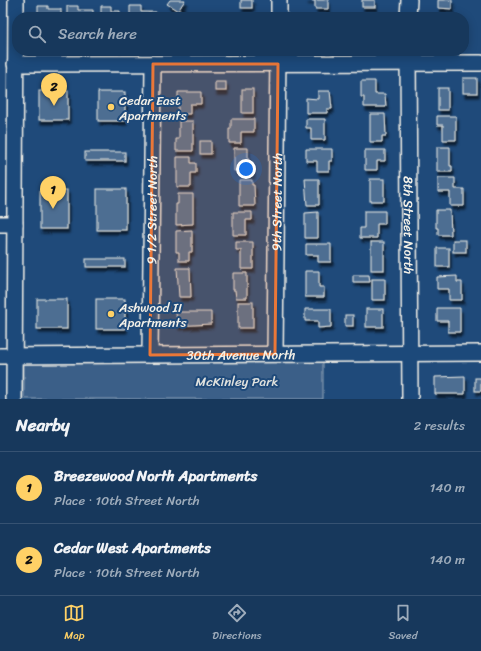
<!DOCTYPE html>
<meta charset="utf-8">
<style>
body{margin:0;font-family:Sriracha,sans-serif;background:#244365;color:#f1f3f6}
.you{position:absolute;left:246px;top:169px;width:14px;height:14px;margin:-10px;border:3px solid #fff;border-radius:50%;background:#1a73e8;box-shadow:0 0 0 6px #1a73e833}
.badge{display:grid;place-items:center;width:26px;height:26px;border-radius:50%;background:#ffd166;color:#111;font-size:13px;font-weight:700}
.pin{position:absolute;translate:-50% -33px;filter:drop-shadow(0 1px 2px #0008)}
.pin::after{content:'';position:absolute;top:21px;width:14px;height:12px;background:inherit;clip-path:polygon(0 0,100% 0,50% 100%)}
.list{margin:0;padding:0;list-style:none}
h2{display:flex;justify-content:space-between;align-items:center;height:52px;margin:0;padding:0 16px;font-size:17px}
h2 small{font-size:13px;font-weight:400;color:#9eacbb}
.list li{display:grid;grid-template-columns:26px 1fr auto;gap:12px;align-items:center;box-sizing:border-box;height:72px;padding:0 16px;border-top:1px solid #365272}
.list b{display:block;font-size:15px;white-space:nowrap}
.list p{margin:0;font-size:13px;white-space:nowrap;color:#9eacbb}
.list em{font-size:13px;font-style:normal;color:#9eacbb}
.icon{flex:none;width:22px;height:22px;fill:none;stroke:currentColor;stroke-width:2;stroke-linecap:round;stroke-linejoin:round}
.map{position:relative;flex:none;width:481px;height:399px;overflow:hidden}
.search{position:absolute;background:#17385c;box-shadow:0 2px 10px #0003;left:12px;right:12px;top:12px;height:44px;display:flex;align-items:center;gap:10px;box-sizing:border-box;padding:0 14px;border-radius:16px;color:#9eacbb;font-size:15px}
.sheet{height:196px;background:#17385c}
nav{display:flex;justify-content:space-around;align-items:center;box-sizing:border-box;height:56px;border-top:1px solid #365272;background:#17385c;font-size:11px;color:#9eacbb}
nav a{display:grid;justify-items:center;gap:2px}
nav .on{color:#ffd166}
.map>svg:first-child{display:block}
.green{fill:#3a5f88;stroke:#97a8b8}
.building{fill:#4d6e92;stroke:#f4f1e8;filter:url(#shadow)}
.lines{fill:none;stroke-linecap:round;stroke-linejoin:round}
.minor-casing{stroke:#f4f1e8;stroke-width:18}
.minor{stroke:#1f4a7a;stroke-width:15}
.marked{fill:#ea7738;fill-opacity:0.2;stroke:#ea7738;stroke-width:3;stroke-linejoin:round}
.poi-dot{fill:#ffd166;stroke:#1f4a7a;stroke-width:1.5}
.labels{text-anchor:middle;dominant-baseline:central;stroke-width:4;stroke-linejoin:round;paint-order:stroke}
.poi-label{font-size:13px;fill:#f4f1e8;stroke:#1f4a7a;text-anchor:start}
.street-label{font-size:13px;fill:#f4f1e8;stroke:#1f4a7a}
.park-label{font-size:13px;fill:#e1e2de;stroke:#1f4a7a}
</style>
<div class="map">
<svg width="481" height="399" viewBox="0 0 481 399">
<defs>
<filter id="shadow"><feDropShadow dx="2" dy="4" stdDeviation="1" flood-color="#0009"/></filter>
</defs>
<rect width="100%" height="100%" fill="#1f4a7a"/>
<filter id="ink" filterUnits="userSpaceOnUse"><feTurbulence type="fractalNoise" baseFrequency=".025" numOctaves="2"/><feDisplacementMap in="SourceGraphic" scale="8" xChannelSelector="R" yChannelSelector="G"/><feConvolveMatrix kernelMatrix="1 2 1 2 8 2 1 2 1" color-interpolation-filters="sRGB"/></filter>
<g filter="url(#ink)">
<path class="green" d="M323,362V399H24V363Z"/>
<g class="building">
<path d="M170,0H185L178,11L167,4Z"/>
<rect x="241" y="0" width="11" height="8"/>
<path d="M306,0H328V9H315V1Z"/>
<rect x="362" y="0" width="13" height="7"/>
<path d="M438,0H452V9L438,8Z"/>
<path d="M38,6H48V9H61V17H43V13H38Z"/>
<path d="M67,6H78V10H93V17H67Z"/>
<path d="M101,6H111V11H120V17H101Z"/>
<path d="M130,6H141V12H156V17H130Z"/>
<rect x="463" y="78" width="14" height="15"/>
<path d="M361,81H375V94H385L386,107H364V97H361Z"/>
<rect x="215" y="82" width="11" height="9"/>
<rect x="438" y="88" width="10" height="22"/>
<rect x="242" y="89" width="11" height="24"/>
<rect x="39" y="91" width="29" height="29"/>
<path d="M318,91H330L332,109H327V113H306V98L318,99Z"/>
<rect x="98" y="92" width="27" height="29"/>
<path d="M178,92H201V104H190V114H178Z"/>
<path d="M370,114H385L386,136H382V142H370Z"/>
<path d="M437,116H456V140H443V125H437Z"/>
<path d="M231,119H254V132H241V143H229V129H231Z"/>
<path d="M306,119H325V140H311V128H306Z"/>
<path d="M179,121H193V151H176V139H179Z"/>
<rect x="200" y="141" width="11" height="13"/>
<path d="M437,147H450V166H452V172H437Z"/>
<path d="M234,148H248V163H253V175H242V171H234Z"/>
<path d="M306,149H332V161H329V171H317V161H306Z"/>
<path d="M365,150H385V161H377V170H365Z"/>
<rect x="85" y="152" width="40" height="9"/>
<path d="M177,157H191V163H196V173H191V187H177Z"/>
<path d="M438,178H455V189H464V206H450V192H438Z"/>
<path d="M305,179H319V205H307Z"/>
<rect x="370" y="179" width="14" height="22"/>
<path d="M239,180H252V185H254L255,206H239Z"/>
<rect x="97" y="189" width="29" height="41"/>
<rect x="40" y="190" width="27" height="39"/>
<path d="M178,194H193V224L176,225V204H178Z"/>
<path d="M436,210H450L451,235H438V228H436Z"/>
<path d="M364,211H385V224H377V238H360V228H364Z"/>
<path d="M233,212H252V220H246V235H233Z"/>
<path d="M318,212V238H305V213Z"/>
<path d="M192,230V252H189V261H179V252H176V231Z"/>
<rect x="453" y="240" width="13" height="12"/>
<path d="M236,242H253V269H241V250H236Z"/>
<rect x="371" y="242" width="13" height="28"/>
<path d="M306,244H331V262H318V255H306Z"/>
<rect x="437" y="248" width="12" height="19"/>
<rect x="86" y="259" width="39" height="8"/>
<path d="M177,268H190L191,297H179Z"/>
<path d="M305,271H319V287H324V297H305Z"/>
<path d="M233,273H247V298H236L235,290H233Z"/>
<path d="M353,275H369L370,282H353Z"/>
<path d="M457,276V282H462V300H449V289H437V277Z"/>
<rect x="372" y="279" width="13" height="21"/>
<rect x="37" y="299" width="30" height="30"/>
<rect x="96" y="299" width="29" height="30"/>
<rect x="238" y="302" width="15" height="26"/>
<path d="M437,308H460V332H448V321H437Z"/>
<path d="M305,309H331V327L318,328V321H305Z"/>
<rect x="366" y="309" width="17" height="18"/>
<path d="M176,312H211V324L177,326Z"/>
<rect x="345" y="315" width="8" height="11"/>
<path d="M465,376V394H435V377Z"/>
<rect x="475" y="378" width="6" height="13"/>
</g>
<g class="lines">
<g class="minor-casing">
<g id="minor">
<path d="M279,17V0"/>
<path d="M408,17L409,0"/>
<path id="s1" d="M408,51L410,399"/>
<path d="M15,64L481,63"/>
<path d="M0,224H15"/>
<path id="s2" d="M275,354L278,51"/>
<path id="s3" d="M150,355L153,64"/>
<path id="s4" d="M0,356L481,353"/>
<path d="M14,399L16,0"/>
</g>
</g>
<use href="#minor" class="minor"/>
</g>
</g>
<path class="marked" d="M153,64H278L275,354L150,355Z"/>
<g class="poi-dot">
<circle cx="111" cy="107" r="4"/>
<circle cx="111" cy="314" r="4"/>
</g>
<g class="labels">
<g class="poi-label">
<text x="119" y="100">Cedar East<tspan x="119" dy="15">Apartments</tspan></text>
<text x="119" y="307">Ashwood II<tspan x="119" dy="15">Apartments</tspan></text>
</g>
<g class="street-label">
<text stroke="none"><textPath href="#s2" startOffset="152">9th Street North</textPath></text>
<text stroke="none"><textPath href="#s3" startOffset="145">9 1/2 Street North</textPath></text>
<text stroke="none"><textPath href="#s1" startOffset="174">8th Street North</textPath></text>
<text stroke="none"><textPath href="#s4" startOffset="241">30th Avenue North</textPath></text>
</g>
<g class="park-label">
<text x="237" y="381">McKinley Park</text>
</g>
</g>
</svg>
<div class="you"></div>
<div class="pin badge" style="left:53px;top:209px">1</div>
<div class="pin badge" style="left:54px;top:106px">2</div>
<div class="search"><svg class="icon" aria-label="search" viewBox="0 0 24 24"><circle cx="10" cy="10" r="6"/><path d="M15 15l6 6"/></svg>Search here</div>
</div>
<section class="sheet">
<h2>Nearby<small>2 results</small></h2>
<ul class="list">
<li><span class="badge">1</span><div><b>Breezewood North Apartments</b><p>Place · 10th Street North</p></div><em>140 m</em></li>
<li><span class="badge">2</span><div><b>Cedar West Apartments</b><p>Place · 10th Street North</p></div><em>140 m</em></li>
</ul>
</section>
<nav>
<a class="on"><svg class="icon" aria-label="map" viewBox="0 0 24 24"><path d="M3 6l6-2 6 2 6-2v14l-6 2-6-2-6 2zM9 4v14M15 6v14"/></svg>Map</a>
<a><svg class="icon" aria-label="directions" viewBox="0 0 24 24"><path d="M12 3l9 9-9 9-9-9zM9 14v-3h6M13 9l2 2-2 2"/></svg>Directions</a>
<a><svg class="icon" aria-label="saved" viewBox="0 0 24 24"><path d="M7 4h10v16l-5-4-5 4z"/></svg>Saved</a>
</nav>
